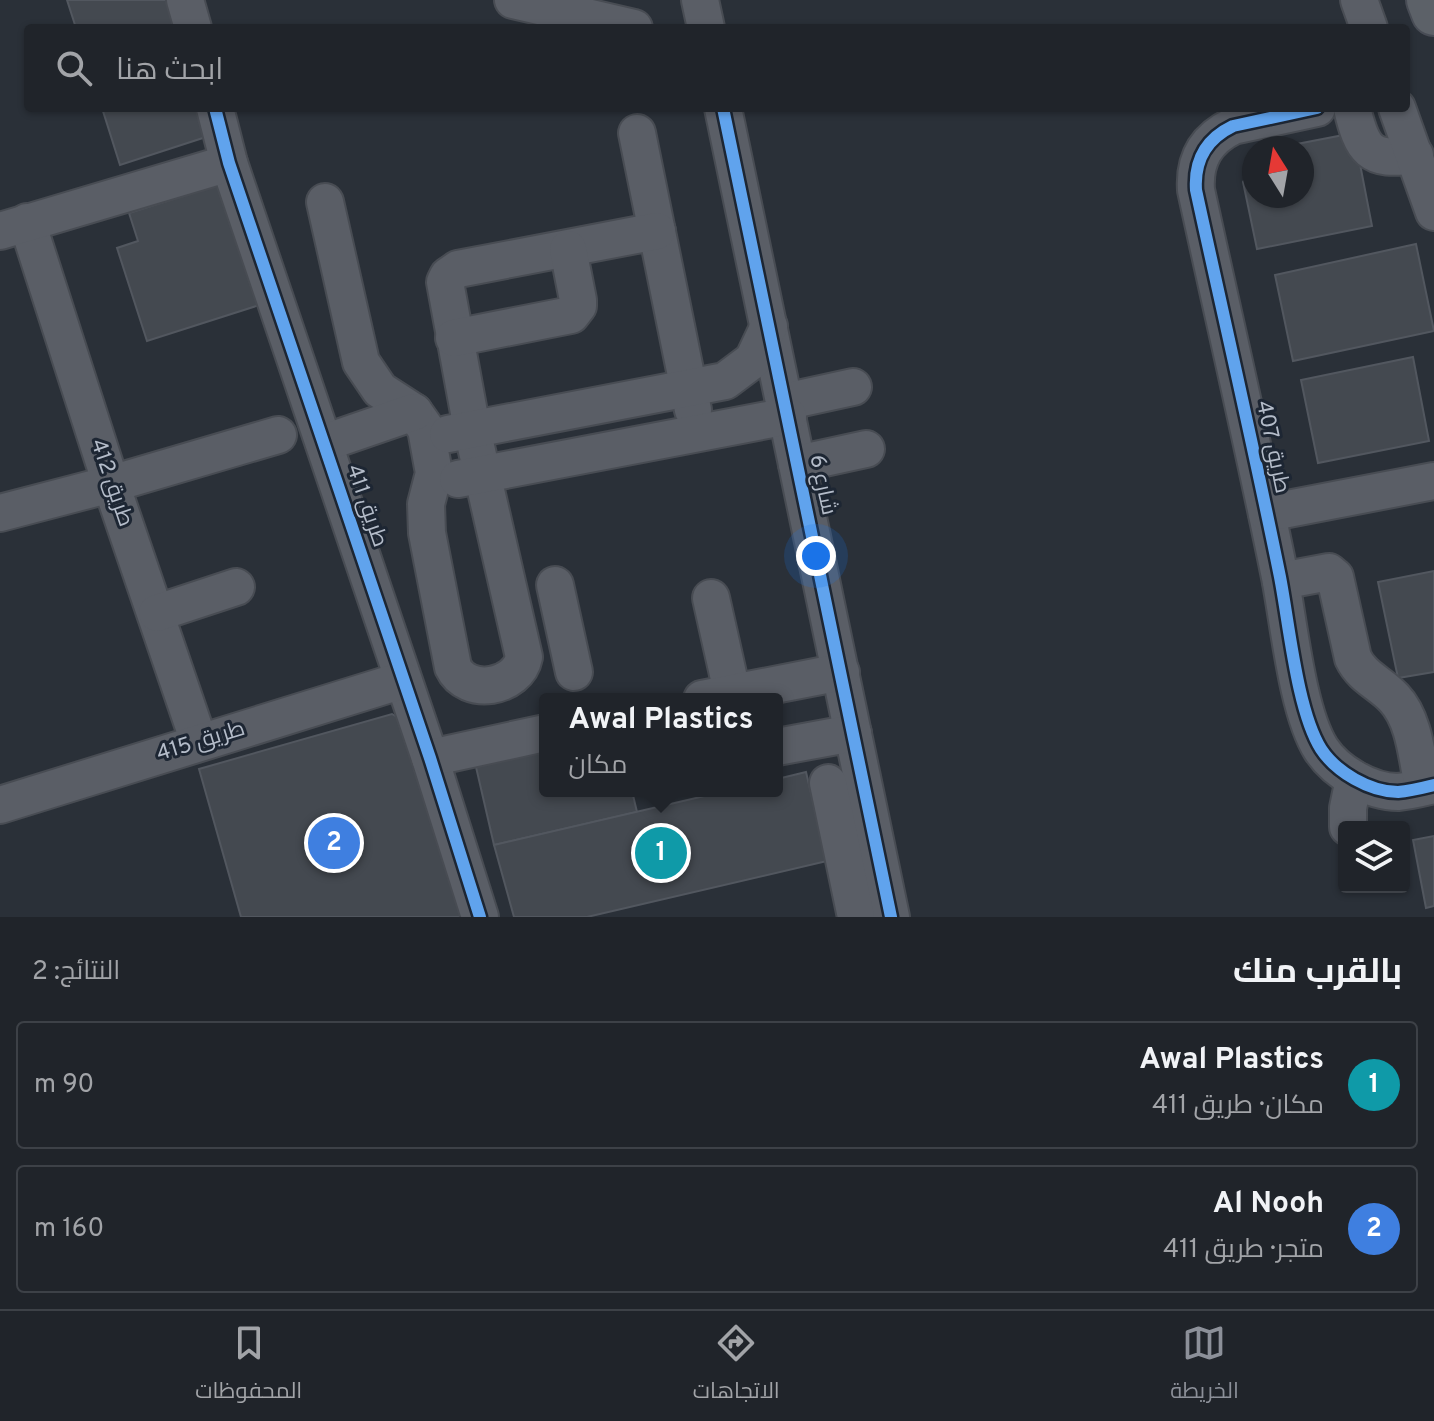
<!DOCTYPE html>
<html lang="ar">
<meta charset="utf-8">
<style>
body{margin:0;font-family:Overpass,Cairo,sans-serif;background:#282c32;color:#f1f3f6;direction:rtl}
.controls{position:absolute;right:24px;bottom:24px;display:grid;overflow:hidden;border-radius:8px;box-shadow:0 2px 6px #0004}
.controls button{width:72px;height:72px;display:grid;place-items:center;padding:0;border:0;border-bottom:2px solid #3d4147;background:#20242a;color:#f1f3f6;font:40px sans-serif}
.compass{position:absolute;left:1242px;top:136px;width:72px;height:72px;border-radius:50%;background:#20242a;box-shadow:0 2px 6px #0004;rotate:349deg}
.you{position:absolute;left:816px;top:556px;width:28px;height:28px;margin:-20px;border:6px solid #fff;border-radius:50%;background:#1a73e8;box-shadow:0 0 0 12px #1a73e833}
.badge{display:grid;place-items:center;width:52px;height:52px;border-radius:50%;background:#8c9099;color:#fff;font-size:26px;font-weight:700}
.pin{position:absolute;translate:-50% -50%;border:4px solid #fff;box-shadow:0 2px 8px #0006}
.popup{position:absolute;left:539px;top:693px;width:244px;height:104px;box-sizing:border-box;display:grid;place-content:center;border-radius:8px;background:#20242a;filter:drop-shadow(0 2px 6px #0005);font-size:26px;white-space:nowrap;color:#a2a4a8}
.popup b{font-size:30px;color:#f1f3f6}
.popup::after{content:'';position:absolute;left:50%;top:100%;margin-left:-16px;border:16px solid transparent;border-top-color:#20242a}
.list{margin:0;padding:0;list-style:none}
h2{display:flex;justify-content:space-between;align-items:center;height:104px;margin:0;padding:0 32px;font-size:34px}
h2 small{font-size:26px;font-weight:400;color:#a2a4a8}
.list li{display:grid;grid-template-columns:52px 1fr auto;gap:24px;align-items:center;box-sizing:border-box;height:128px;margin:0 16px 16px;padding:0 16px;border:2px solid #3d4147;border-radius:8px}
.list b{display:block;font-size:30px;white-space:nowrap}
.list p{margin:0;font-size:26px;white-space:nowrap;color:#a2a4a8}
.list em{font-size:26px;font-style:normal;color:#a2a4a8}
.icon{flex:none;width:44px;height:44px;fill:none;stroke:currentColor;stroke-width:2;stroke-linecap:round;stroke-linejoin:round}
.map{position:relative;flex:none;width:1434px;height:917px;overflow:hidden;direction:ltr}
.search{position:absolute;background:#20242a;box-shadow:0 2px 6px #0004;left:24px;right:24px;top:24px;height:88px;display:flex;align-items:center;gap:20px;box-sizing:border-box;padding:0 28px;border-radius:8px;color:#a2a4a8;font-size:30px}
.sheet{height:392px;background:#20242a}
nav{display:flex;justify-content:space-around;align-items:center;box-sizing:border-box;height:112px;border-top:2px solid #3d4147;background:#20242a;font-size:22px;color:#a2a4a8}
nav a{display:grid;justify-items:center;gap:4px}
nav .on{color:#8c9099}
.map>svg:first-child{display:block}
.building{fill:#444950;stroke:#52575f;stroke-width:2}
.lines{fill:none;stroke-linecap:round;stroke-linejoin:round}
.minor-casing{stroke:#484c53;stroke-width:40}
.major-casing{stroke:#484c55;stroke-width:48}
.minor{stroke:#5a5e66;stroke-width:36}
.major{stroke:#5c6168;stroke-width:44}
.cycleway-casing{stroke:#1d2633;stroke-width:17}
.cycleway{stroke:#60a3ed;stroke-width:12}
.labels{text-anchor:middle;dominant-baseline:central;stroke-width:6;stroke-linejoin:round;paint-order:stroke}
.street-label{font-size:22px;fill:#b4bcc9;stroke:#1d2633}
</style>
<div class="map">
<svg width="1434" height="917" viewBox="0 0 1434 917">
<rect width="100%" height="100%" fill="#2a3038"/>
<g class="building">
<path d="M67,0H168L177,28H76Z"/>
<path d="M102,108H204L212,135L120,165Z"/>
<path d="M1354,133L1372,226L1257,249L1243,182L1254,165V196H1302V148H1276Z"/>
<path d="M230,181L269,302L147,341L117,248L138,241L129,213Z"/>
<path d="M1416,244L1434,331L1293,361L1275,275Z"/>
<path d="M1413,357L1429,441L1318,463L1301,380Z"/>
<path d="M1434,571V672L1398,678L1378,582Z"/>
<path d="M392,714L415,728L469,917H241L199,769Z"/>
<path d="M545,751V791H632L637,812L494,845L476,767Z"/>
<path d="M806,772L827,861L587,917H514L494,845L726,791H777V779Z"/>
<path d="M1434,836V906L1426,908L1413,840Z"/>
</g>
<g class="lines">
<g class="minor-casing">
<g id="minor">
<path d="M185,0L193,28"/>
<path d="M513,0L634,28"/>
<path d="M700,0L706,28"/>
<path d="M1359,0L1369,28"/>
<path d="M215,108L229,163L430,758L480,917"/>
<path d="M723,108L891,917"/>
<path d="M1317,108L1233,126C1206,139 1194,160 1196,190C1224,319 1254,448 1280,577C1289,623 1297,711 1321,749C1336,772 1370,792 1398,792C1410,791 1422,788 1434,785"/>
<path d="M1352,108C1362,150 1369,162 1415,155"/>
<path d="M1397,108L1434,212"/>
<path d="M637,133L693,410"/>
<path d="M325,202L361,362L380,390L414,412L426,429L434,473L426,504L427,533L453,667C467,697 518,688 524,657L472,429L445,282L448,276L458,269L657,231"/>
<path d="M27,222L111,484L199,742"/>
<path d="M0,231L229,163"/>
<path d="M454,338L571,315L578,306V300L568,249"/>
<path d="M784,402L853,387"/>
<path d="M448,434L725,381L753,360L769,326"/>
<path d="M324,443L414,412"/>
<path d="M797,464L866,449"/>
<path d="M458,479L788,416"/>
<path d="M0,513L111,484L278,435"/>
<path d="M1267,513L1434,481"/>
<path d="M1281,581L1329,572L1335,577L1353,658C1362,677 1380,683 1394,698C1415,720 1417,759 1423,787"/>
<path d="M555,585L574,672"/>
<path d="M711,598L732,692"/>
<path d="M157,613L236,587"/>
<path d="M702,699L841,672"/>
<path d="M777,747L853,733"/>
<path d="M430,758L545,733"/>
<path d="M828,783L856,917"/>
<path d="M0,805L403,680"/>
<path d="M1348,827V808L1354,779"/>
</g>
</g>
<g class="major-casing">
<path id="major" d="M1429,0L1434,13"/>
</g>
<use href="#minor" class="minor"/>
<use href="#major" class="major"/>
<g class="cycleway-casing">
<g id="cycleway">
<path d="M215,108L229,163L430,758L480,917"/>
<path d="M723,108L891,917"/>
<path d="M1317,108L1233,126C1206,139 1194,160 1196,190C1224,319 1254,448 1280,577C1289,623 1297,711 1321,749C1336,772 1370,792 1398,792C1410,791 1422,788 1434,785"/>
</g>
</g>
<use href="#cycleway" class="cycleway"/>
</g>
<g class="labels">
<g class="street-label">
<text transform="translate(1272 447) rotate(78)">طريق 407</text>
<text transform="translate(111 483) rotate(71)">طريق 412</text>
<text transform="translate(822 485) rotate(78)">شارع 6</text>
<text transform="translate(366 506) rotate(71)">طريق 411</text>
<text transform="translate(201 742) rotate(-17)">طريق 415</text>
</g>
</g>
</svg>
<div class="controls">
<button><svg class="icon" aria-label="layers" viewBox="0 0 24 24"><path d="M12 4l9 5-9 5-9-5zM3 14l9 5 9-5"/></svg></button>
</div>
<svg class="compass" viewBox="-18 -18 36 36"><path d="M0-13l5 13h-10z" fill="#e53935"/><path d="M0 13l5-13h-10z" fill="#a2a4a8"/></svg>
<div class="you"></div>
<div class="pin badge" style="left:661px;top:853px;background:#0f9aa8">1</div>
<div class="popup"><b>Awal Plastics</b>مكان</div>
<div class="pin badge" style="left:334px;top:843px;background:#3f7fe0">2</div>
<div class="search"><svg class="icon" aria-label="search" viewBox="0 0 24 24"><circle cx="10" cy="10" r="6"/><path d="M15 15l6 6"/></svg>ابحث هنا</div>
</div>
<section class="sheet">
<h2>بالقرب منك<small>النتائج: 2</small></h2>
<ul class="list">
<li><span class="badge" style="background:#0f9aa8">1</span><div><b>Awal Plastics</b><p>مكان · طريق 411</p></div><em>90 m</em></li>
<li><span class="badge" style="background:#3f7fe0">2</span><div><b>Al Nooh</b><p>متجر · طريق 411</p></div><em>160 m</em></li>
</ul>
</section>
<nav>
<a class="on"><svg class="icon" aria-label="map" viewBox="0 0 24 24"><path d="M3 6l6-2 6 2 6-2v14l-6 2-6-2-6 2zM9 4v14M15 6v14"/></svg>الخريطة</a>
<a><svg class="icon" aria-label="directions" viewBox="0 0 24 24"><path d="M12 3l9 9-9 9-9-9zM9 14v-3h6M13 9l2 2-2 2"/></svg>الاتجاهات</a>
<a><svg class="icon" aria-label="saved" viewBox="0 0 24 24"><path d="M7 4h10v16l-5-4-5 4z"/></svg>المحفوظات</a>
</nav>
